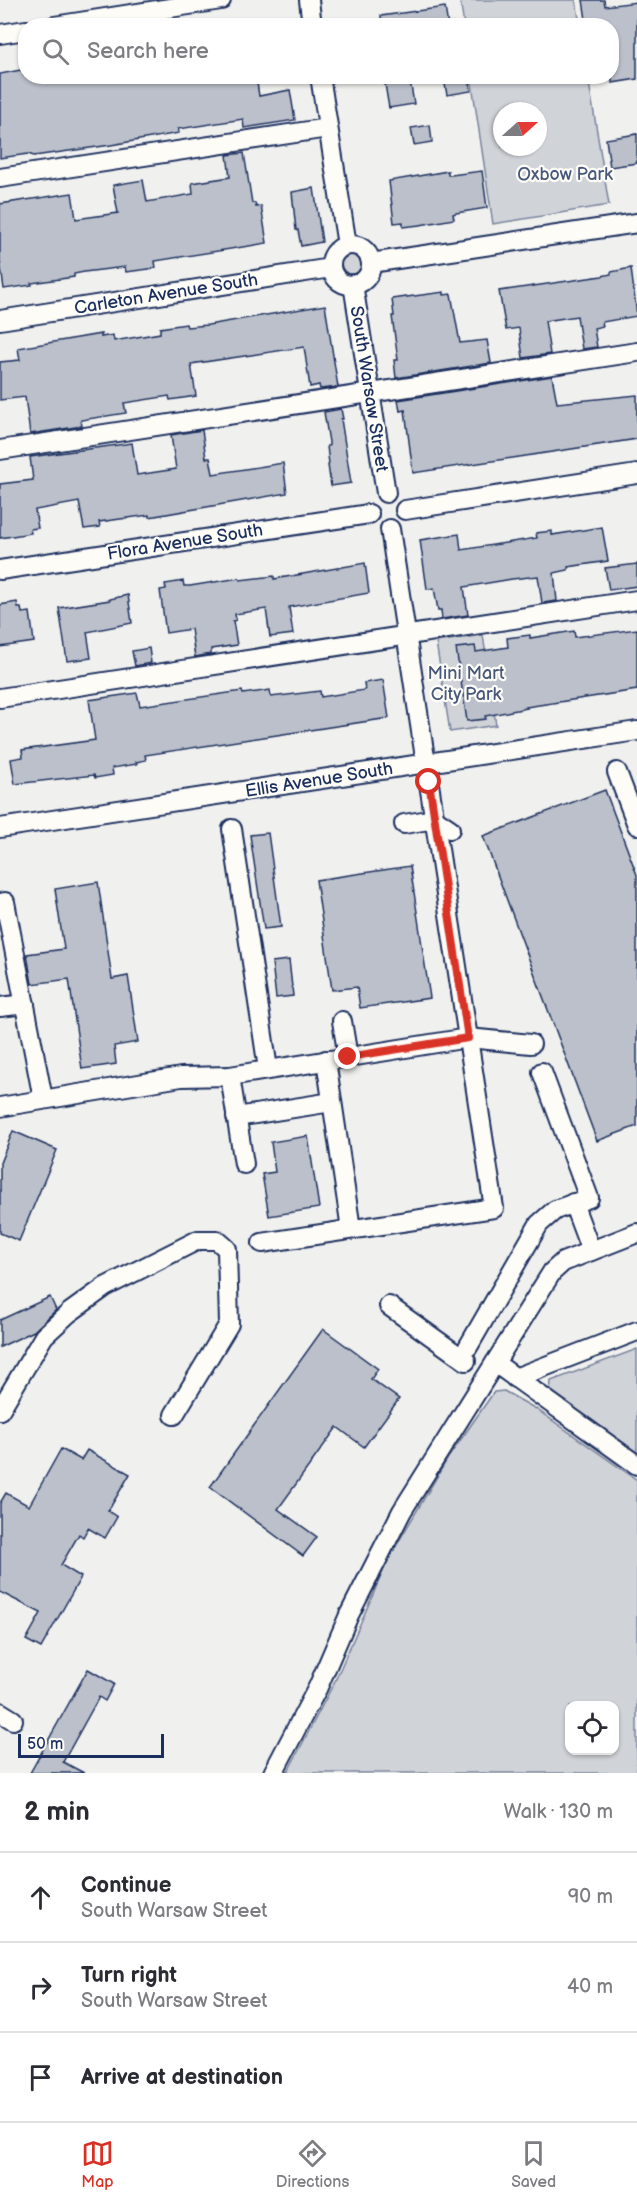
<!DOCTYPE html>
<meta charset="utf-8">
<style>
body{margin:0;font-family:"Balsamiq Sans",sans-serif;background:#f2f2f3;color:#2b2b33}
.controls{position:absolute;right:18px;bottom:18px;display:grid;overflow:hidden;border-radius:12px;box-shadow:0 2px 4px #0004}
.controls button{width:54px;height:54px;display:grid;place-items:center;padding:0;border:0;border-bottom:2px solid #e1e1e2;background:#fff;color:#2b2b33;font:30px sans-serif}
.compass{position:absolute;left:493px;top:102px;width:54px;height:54px;border-radius:50%;background:#fff;box-shadow:0 2px 4px #0004;rotate:69deg}
.scale{position:absolute;left:18px;bottom:15px;width:146px;box-sizing:border-box;padding-left:6px;border:3px solid #1b2f5e;border-top:0;font-size:16px;line-height:21px;white-space:nowrap;color:#1b2f5e;-webkit-text-stroke:4px #fdfcf7;paint-order:stroke}
.stop{position:absolute;width:18px;height:18px;margin:-14px;border:4px solid #d93025;border-radius:50%;background:#fff}
.stop.end{background:#d93025;border-color:#fff;box-shadow:0 2px 6px #0008}
.list{margin:0;padding:0;list-style:none}
h2{display:flex;justify-content:space-between;align-items:center;height:78px;margin:0;padding:0 24px;font-size:26px}
h2 small{font-size:20px;font-weight:400;color:#7c7c81}
.list li{display:grid;grid-template-columns:39px 1fr auto;gap:18px;align-items:center;box-sizing:border-box;height:90px;padding:0 24px;border-top:2px solid #e1e1e2}
.list b{display:block;font-size:22px;white-space:nowrap}
.list p{margin:0;font-size:20px;white-space:nowrap;color:#7c7c81}
.list em{font-size:20px;font-style:normal;color:#7c7c81}
.icon{flex:none;width:33px;height:33px;fill:none;stroke:currentColor;stroke-width:2;stroke-linecap:round;stroke-linejoin:round}
.map{position:relative;flex:none;width:637px;height:1773px;overflow:hidden}
.search{position:absolute;background:#fff;box-shadow:0 2px 4px #0004;left:18px;right:18px;top:18px;height:66px;display:flex;align-items:center;gap:15px;box-sizing:border-box;padding:0 21px;border-radius:24px;color:#7c7c81;font-size:22px}
.sheet{height:348px;background:#fff}
nav{display:flex;justify-content:space-around;align-items:center;box-sizing:border-box;height:84px;border-top:2px solid #e1e1e2;background:#fff;font-size:16px;color:#7c7c81}
nav a{display:grid;justify-items:center;gap:3px}
nav .on{color:#d93025}
.map>svg:first-child{display:block}
.green{fill:#d0d3d8;stroke:#76819b;stroke-width:1.5;fill-rule:evenodd}
.building{fill:#bbc0ca;stroke:#1b2f5e;stroke-width:1.5}
.lines{fill:none;stroke-linecap:round;stroke-linejoin:round}
.minor-casing{stroke:#1b2f5e;stroke-width:22}
.minor{stroke:#fdfcf7;stroke-width:18}
.route{stroke:#d93025;stroke-width:8}
.labels{text-anchor:middle;dominant-baseline:central;stroke-width:4.5;stroke-linejoin:round;paint-order:stroke}
.park-label{font-size:18px;fill:#48587c;stroke:#fdfcf7}
.street-label{font-size:18px;fill:#1b2f5e;stroke:#fdfcf7}
</style>
<div class="map">
<svg width="637" height="1773" viewBox="0 0 637 1773">
<rect width="100%" height="100%" fill="#f0f0ee"/>
<filter id="ink" filterUnits="userSpaceOnUse"><feTurbulence type="fractalNoise" baseFrequency=".0167" numOctaves="2"/><feDisplacementMap in="SourceGraphic" scale="12" xChannelSelector="R" yChannelSelector="G"/><feConvolveMatrix kernelMatrix="1 2 1 2 8 2 1 2 1" color-interpolation-filters="sRGB"/></filter>
<g filter="url(#ink)">
<g class="green">
<path d="M460,0H576L580,25H464Z"/>
<path d="M471,77H588L609,205L493,224ZM502,111H538V147H502Z"/>
<circle cx="352" cy="263" r="11"/>
<path d="M483,635L496,725L450,732L436,642Z"/>
<path d="M637,1349V1456L550,1394L551,1381Z"/>
<path d="M504,1391L536,1409L637,1480V1773H287L335,1681L389,1558L448,1458L494,1392ZM570,1706H614V1750H570Z"/>
</g>
<g class="building">
<path d="M583,0H604L605,6L637,2V79L612,83V26H587Z"/>
<path d="M445,7L448,26H382L381,16Z"/>
<path d="M26,69V76H256L259,96L290,90L295,120L244,128L243,119L178,129L179,133L111,145L34,156L28,154L0,158V74Z"/>
<path d="M469,76L471,91L447,95L444,79Z"/>
<path d="M410,80L414,104L389,108L385,84Z"/>
<path d="M430,125L432,142L414,145L411,128Z"/>
<path d="M637,134V163L610,167L606,139Z"/>
<path d="M244,153L252,203H255L256,207L261,206L267,243L155,261L156,268L126,272L125,267L84,272L74,274V277L31,283L32,285L4,289L0,261V204L72,193L76,219L118,213L113,185L143,180L147,202L193,194L192,183L230,177L227,155Z"/>
<path d="M448,171V175H451L482,171L487,208L456,213L453,214L454,219L420,225L403,227V222L394,223L389,181Z"/>
<path d="M314,188L322,242L301,246L298,230H296L292,192Z"/>
<path d="M631,268L637,316L602,322L603,326L594,328L597,347L582,349L577,316L545,321L550,354L523,358L519,328L506,330L499,291L602,276L611,274V272Z"/>
<path d="M444,292V295L451,294L460,343L487,340L491,363L396,378L394,360H398L392,316H394L392,299Z"/>
<path d="M325,305L338,387L320,389L319,385L310,387L304,347L191,364L196,396L170,400L169,396L124,403L126,413L81,420L82,426L30,434L25,397L0,400V362L20,360L18,348L101,334V337L113,335L114,341L160,333V328L186,324L187,327L208,325Z"/>
<path d="M552,376L557,403L637,395V439L413,473L405,410L400,411L398,400Z"/>
<path d="M341,409L343,419H341L351,483L331,486L328,465L329,464L327,446H329V442L324,412Z"/>
<path d="M202,430L206,458H210L213,474L283,463L287,493L149,517V515L99,522L100,527L84,529L79,502L35,510L38,528L30,529L31,533L0,538V484L33,480L30,457L132,443L137,475L176,469L171,435Z"/>
<path d="M602,527L608,561L568,567V570L554,573L557,601L542,603L538,576L512,579L464,587L468,615L442,619L441,610H438L434,588L427,589L420,540L459,534L461,550L537,538L536,533L552,531V535Z"/>
<path d="M365,563L369,593L289,607L293,634L270,637L266,609L235,614L236,620L233,621L237,645L211,649V654L195,657L191,629L166,633L160,590L166,589L165,584L183,581L184,586H190L239,578L240,580L274,576V579Z"/>
<path d="M637,564V586L609,590L605,568Z"/>
<path d="M128,595L132,623L87,632L91,658L67,661L59,608L110,600V599Z"/>
<path d="M17,602L18,608H21L22,613L30,612L34,642L0,647V605Z"/>
<path d="M637,629V690L526,707L527,708L485,716L486,719L467,721L456,648L475,646L476,652L508,647L507,638L530,635V638L574,631L575,637Z"/>
<path d="M149,648L151,663L135,666L132,651Z"/>
<path d="M383,680L389,718L145,755L146,760L136,762L137,764L112,768L113,775L95,778L94,775L15,784L11,759L23,757L22,750L95,740L89,700L137,693L140,706L242,691L243,694L270,690L271,697L320,691L321,697L365,690L364,683Z"/>
<path d="M605,790L637,875V1126L597,1141L483,836Z"/>
<path d="M268,833L281,927L264,929L250,835Z"/>
<path d="M410,866L430,998L360,1008L357,987L332,990L316,880Z"/>
<path d="M98,882L112,979L128,976L138,1042L114,1046L116,1064L82,1069L69,979L32,984L27,954L64,949L55,889Z"/>
<path d="M289,960L293,996L276,998L272,962Z"/>
<path d="M13,1131L57,1150L19,1241L0,1233V1163Z"/>
<path d="M308,1136L319,1208L269,1216L262,1174L275,1172L271,1142Z"/>
<path d="M50,1297L56,1310L34,1331L0,1347V1320Z"/>
<path d="M323,1329L378,1369L371,1379L399,1399L364,1447L337,1427L278,1509L317,1537L303,1556L210,1487Z"/>
<path d="M61,1449L81,1460L87,1450L130,1474L108,1511L117,1517L105,1538L88,1528L83,1537L79,1534L61,1565L81,1577L41,1648L26,1640L41,1613L0,1592V1503L6,1493L29,1506Z"/>
<path d="M88,1669L114,1684L105,1701L99,1697L63,1762L84,1773H30Z"/>
</g>
<g class="lines">
<g class="minor-casing">
<g id="minor">
<path d="M309,0L312,26"/>
<path d="M54,26L221,0"/>
<path d="M0,34L26,30"/>
<path d="M320,76L347,245"/>
<path d="M0,178L328,128"/>
<circle cx="351" cy="265" r="20"/>
<path d="M371,263L637,223"/>
<path d="M353,284L386,493"/>
<path d="M0,320L331,268"/>
<path d="M0,450L637,352"/>
<path d="M405,510L637,474"/>
<path d="M0,570L369,514"/>
<path d="M0,698L637,600"/>
<path d="M617,772L637,825"/>
<path d="M404,824L435,819L450,829"/>
<path d="M0,828L637,731"/>
<path d="M232,829L268,1069"/>
<path d="M0,903L5,902L43,1099"/>
<path d="M0,1007L25,1004"/>
<path d="M342,1021L348,1057"/>
<path d="M326,1060L351,1229"/>
<path d="M230,1076L244,1164"/>
<path d="M0,1107L181,1077L230,1076L468,1038L531,1044"/>
<path d="M236,1117L332,1102"/>
<path d="M573,1203L591,1251"/>
<path d="M262,1243L494,1208L390,529"/>
<path d="M389,1306L466,1361"/>
<path d="M468,1347L539,1224L555,1210L589,1198L542,1072"/>
<path d="M495,1363L637,1465"/>
<path d="M515,1378L637,1331"/>
<path d="M0,1410L44,1336L69,1313L105,1287L198,1240H217L227,1249L229,1324L174,1415"/>
<path d="M0,1712L13,1720"/>
<path d="M273,1773L318,1687L349,1615L402,1511L552,1272L563,1262L637,1233"/>
</g>
</g>
<use href="#minor" class="minor"/>
</g>
</g>
<g class="lines" filter="url(#ink)">
<path class="route" d="M348,1057L468,1038L429,782"/>
</g>
<g class="labels">
<g class="park-label">
<text x="565" y="174">Oxbow Park</text>
<text x="466" y="673">Mini Mart<tspan x="466" dy="21">City Park</tspan></text>
</g>
<g class="street-label">
<text transform="translate(166 294) rotate(-9)">Carleton Avenue South</text>
<text transform="translate(369 389) rotate(81)">South Warsaw Street</text>
<text transform="translate(185 542) rotate(-9)">Flora Avenue South</text>
<text transform="translate(319 780) rotate(-9)">Ellis Avenue South</text>
</g>
</g>
</svg>
<div class="controls">
<button><svg class="icon" aria-label="locate" viewBox="0 0 24 24"><circle cx="12" cy="12" r="6"/><path d="M12 2v4M12 18v4M2 12h4M18 12h4"/></svg></button>
</div>
<svg class="compass" viewBox="-18 -18 36 36"><path d="M0-13l5 13h-10z" fill="#e53935"/><path d="M0 13l5-13h-10z" fill="#7c7c81"/></svg>
<div class="scale">50 m</div>
<div class="stop" style="left:429px;top:782px"></div>
<div class="stop end" style="left:348px;top:1057px"></div>
<div class="search"><svg class="icon" aria-label="search" viewBox="0 0 24 24"><circle cx="10" cy="10" r="6"/><path d="M15 15l6 6"/></svg>Search here</div>
</div>
<section class="sheet">
<h2>2 min<small>Walk · 130 m</small></h2>
<ul class="list">
<li><svg class="icon" aria-label="ahead" viewBox="0 0 24 24"><path d="M12 20V5M6 11l6-6 6 6"/></svg><div><b>Continue</b><p>South Warsaw Street</p></div><em>90 m</em></li>
<li><svg class="icon" aria-label="right" viewBox="0 0 24 24"><path d="M7 20v-9h11M14 6l5 5-5 5"/></svg><div><b>Turn right</b><p>South Warsaw Street</p></div><em>40 m</em></li>
<li><svg class="icon" aria-label="arrive" viewBox="0 0 24 24"><path d="M6 21V4h12l-3 4 3 4H6"/></svg><div><b>Arrive at destination</b></div></li>
</ul>
</section>
<nav>
<a class="on"><svg class="icon" aria-label="map" viewBox="0 0 24 24"><path d="M3 6l6-2 6 2 6-2v14l-6 2-6-2-6 2zM9 4v14M15 6v14"/></svg>Map</a>
<a><svg class="icon" aria-label="directions" viewBox="0 0 24 24"><path d="M12 3l9 9-9 9-9-9zM9 14v-3h6M13 9l2 2-2 2"/></svg>Directions</a>
<a><svg class="icon" aria-label="saved" viewBox="0 0 24 24"><path d="M7 4h10v16l-5-4-5 4z"/></svg>Saved</a>
</nav>
